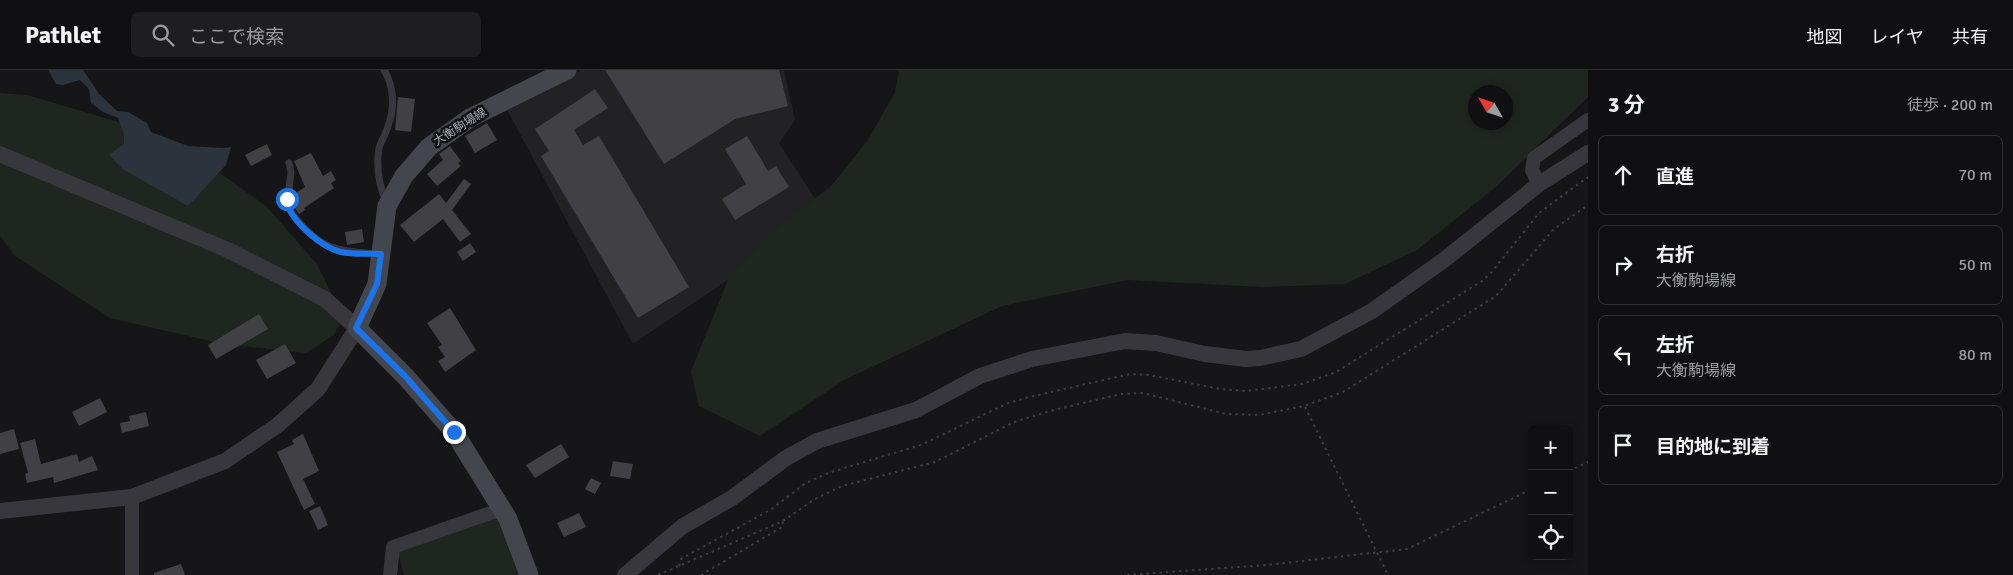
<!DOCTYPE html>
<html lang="ja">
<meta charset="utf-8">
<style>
body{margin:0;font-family:Signika,"Noto Sans JP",sans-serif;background:#1e1e20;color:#f1f3f6}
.controls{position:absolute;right:15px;bottom:15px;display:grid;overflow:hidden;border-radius:8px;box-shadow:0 2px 8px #0003}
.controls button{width:45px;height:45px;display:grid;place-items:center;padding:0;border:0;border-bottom:1px solid #303032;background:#101012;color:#f1f3f6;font:25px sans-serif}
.compass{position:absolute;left:1468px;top:15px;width:45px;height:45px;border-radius:50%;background:#101012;box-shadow:0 2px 8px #0003;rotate:309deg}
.stop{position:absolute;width:15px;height:15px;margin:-11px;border:4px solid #1a73e8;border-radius:50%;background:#fff}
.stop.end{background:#1a73e8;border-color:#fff;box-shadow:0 1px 5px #0008}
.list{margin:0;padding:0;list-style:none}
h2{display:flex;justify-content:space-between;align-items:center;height:65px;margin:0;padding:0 20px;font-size:21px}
h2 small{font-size:16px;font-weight:400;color:#9c9d9f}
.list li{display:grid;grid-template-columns:32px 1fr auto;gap:15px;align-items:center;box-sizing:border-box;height:80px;margin:0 10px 10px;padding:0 10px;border:1px solid #303032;border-radius:8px}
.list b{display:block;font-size:19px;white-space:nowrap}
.list p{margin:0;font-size:16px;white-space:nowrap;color:#9c9d9f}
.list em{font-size:16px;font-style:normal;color:#9c9d9f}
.icon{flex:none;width:28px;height:28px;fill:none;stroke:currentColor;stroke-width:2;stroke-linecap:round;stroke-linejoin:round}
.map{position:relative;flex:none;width:1588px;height:505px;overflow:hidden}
header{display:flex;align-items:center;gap:30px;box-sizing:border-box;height:70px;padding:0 25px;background:#101012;border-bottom:1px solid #303032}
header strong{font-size:24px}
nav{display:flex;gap:28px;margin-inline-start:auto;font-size:18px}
.search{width:350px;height:45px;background:#1e1e20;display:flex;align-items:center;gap:12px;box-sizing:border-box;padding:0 18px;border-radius:8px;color:#9c9d9f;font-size:19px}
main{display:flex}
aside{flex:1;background:#101012}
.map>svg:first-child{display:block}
.built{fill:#222225}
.green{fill:#1e261f;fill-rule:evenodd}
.water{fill:#2b333d}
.building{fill:#404045}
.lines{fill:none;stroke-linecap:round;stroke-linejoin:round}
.path{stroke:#3d3e44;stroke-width:2;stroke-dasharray:2.5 4;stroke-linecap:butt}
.service{stroke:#37373d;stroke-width:7}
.minor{stroke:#37373d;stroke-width:14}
.tertiary{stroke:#37373d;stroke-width:16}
.secondary{stroke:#44464d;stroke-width:19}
.route{stroke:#1a73e8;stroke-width:6}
.labels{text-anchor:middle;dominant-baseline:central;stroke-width:5;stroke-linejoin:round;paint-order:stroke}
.street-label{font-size:12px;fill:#a7abb9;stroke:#111113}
</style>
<header>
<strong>Pathlet</strong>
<div class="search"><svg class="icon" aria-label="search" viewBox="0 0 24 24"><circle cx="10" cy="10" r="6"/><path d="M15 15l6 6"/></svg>ここで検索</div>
<nav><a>地図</a><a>レイヤ</a><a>共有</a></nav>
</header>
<main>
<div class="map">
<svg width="1588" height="505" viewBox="0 0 1588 505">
<rect width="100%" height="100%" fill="#161618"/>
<path class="built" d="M581,0H784L795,50L779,73L825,144L633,274L507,40Z"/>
<g class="green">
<path d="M899,0H1588V27L1497,116L1417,180L1345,214L1263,217L1128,210L1002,236L844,310L760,366L699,336L691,301L730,205L772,162L832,115L868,70L895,22ZM1476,22H1506V52H1476Z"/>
<path d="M0,23L27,25L129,55L203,91L266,136L317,194L343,248L334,265L306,283L223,274L110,248L15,186L0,166Z"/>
<path d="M497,446L521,505H404L397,480Z"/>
</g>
<path class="water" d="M48,0H83L99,24L117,41L128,42L147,53L151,62L188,76L222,78L231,77L226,95L188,136L124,100L109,85L124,74V64L118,48L103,42L91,33L89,19L80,10L63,15L56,14Z"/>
<g class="building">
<path d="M605,0H779L788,36L735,49L664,94Z"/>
<path d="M595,19L608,38L574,60L583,75L599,66L689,217L638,248L541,86L549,81L535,59Z"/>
<path d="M398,27L415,29L411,62L395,60Z"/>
<path d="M487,53L497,70L475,83L465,66Z"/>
<path d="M747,66L768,101L776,96L789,117L735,150L722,129L746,114L725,79Z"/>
<path d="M267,74L272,85L251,96L245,85Z"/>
<path d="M450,76L461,91L458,93L461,96L437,116L427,104L443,90L439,84Z"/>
<path d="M311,83L323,106L331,101L336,110L331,113L334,118L304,138L305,140L299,144L293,135L295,132L294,124L305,117L294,91Z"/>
<path d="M464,109L471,114L452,140L471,164L460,172L443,149L414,172L400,155L439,124L446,133Z"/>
<path d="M362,159L364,172L347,175L345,162Z"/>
<path d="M470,173L476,182L463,191L457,182Z"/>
<path d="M450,238L476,280L445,302L438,291L445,287L438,277L442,275L427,253Z"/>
<path d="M259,244L268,259L216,289L208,275Z"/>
<path d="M285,274L296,293L267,309L256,290Z"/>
<path d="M100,328L107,342L79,356L72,342Z"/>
<path d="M146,342L149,356L122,363L120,353L130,351L129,346Z"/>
<path d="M14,359L19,379L0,384V363Z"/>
<path d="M303,364L319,401L303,409L315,434L304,440L277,382L294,374L292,370Z"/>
<path d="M35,369L41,394L77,384L79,392L92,386L98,400L54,413L53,407L27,413L25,404L28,403L20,373Z"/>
<path d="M561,374L569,387L535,408L526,395Z"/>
<path d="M613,391L633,394L630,409L610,406Z"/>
<path d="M591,408L601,413L595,424L585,419Z"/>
<path d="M320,436L328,455L318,460L309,441Z"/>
<path d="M579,443L586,457L564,467L557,453Z"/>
<path d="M181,494L185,505H154V503Z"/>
</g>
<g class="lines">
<g class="path">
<path d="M1305,337L1388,505"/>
<path d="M1569,401L1588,392"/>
<path d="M783,451L815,429L842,416L935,392L1014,352L1054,340L1121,324L1143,323L1226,344L1259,345L1304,336L1343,322L1496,226L1554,159L1588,135"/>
<path d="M679,496L681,489L770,440L806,413L828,403L921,375L1008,333L1029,327L1130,304L1149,305L1220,319L1246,321L1302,314L1336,302L1482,211L1490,204L1539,143L1588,107"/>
<path d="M658,505L783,451L782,457L701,505"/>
<path d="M1127,505L1267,495L1407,479L1532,419"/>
</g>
<g class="service">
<path d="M384,0C394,16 395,38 388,56C386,64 381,71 379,78C376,96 379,115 386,132"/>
<path d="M289,93L291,102L287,136C315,178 332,181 380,184"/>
</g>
<g class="minor">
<path d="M1539,114L1532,100L1534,88L1588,50"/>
<path d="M132,427V505"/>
<path d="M390,505L393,477L502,439"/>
</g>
<g class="tertiary">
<path d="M0,84L228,180L325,229L357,258L318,319L278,355L225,391L132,427L0,441"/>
<path d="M625,505L683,456L732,428L786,388L817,371L916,340L980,306L1032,289L1125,271L1156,273L1205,284L1246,289L1260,288L1301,279L1372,241L1444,190L1539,114L1588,83"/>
</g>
<path class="secondary" d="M529,505L508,449L454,362L405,306L357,258L377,214L387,136L404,106L429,77L470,48L567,0"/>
</g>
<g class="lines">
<path class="route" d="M287,129C287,149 323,178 341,182C354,185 368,183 381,184L377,214L356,258L405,306L454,362"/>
</g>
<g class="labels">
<g class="street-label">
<text transform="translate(460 57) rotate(-32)">大衡駒場線</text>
</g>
</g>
</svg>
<div class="controls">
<button>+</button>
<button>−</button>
<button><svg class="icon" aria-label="locate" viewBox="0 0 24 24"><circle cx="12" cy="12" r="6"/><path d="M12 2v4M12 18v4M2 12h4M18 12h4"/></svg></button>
</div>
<svg class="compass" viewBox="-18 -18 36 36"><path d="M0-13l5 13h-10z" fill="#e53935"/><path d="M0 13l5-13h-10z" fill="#9c9d9f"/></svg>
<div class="stop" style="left:287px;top:129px"></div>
<div class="stop end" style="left:454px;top:362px"></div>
</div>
<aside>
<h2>3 分<small>徒歩 · 200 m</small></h2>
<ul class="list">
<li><svg class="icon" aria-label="ahead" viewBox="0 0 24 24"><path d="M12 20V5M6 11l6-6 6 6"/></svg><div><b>直進</b></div><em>70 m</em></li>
<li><svg class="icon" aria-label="right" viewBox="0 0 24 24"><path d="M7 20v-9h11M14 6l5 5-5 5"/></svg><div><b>右折</b><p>大衡駒場線</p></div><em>50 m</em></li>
<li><svg class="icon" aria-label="left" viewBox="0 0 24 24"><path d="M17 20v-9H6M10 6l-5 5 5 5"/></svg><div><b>左折</b><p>大衡駒場線</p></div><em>80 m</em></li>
<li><svg class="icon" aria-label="arrive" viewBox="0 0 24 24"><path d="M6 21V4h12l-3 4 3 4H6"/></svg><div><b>目的地に到着</b></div></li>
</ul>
</aside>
</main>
